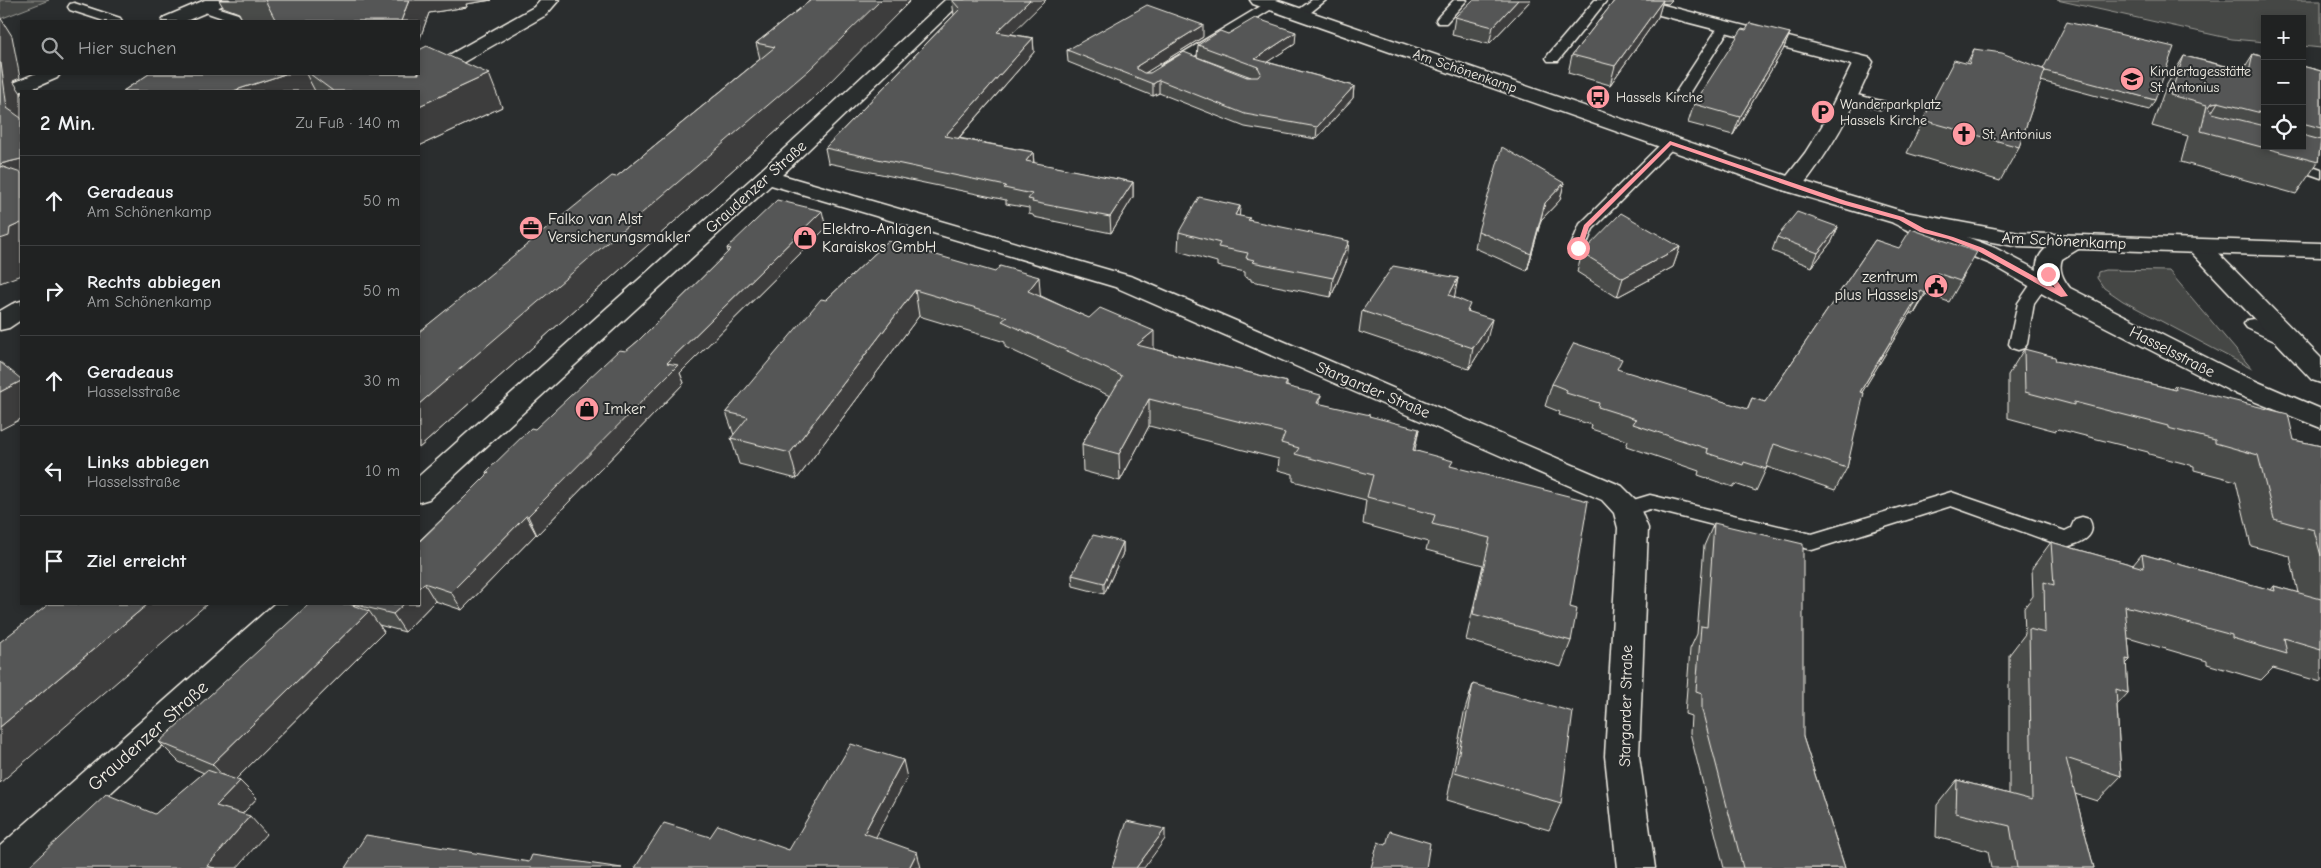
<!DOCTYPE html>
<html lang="de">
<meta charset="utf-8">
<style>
body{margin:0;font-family:"Comic Neue",sans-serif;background:#2d2f2f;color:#f1f3f6}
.controls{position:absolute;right:15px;top:15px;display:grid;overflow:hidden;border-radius:0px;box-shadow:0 2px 8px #0003}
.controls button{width:45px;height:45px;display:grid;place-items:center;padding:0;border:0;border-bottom:1px solid #3d3f40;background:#202222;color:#f1f3f6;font:25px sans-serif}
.stop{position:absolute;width:15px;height:15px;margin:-11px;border:4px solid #ff9aa2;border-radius:50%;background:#fff}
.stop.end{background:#ff9aa2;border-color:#fff;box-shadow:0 1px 5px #0008}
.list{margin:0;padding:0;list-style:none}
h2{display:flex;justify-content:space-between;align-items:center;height:65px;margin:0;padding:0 20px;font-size:21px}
h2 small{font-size:16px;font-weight:400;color:#a2a4a5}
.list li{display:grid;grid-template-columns:32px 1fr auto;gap:15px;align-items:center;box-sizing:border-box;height:90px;padding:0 20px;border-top:1px solid #3d3f40}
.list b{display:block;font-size:19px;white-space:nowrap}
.list p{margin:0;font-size:16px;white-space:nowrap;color:#a2a4a5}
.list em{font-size:16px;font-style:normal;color:#a2a4a5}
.icon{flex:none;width:28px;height:28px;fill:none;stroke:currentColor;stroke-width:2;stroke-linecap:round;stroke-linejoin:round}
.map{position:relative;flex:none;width:2321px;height:868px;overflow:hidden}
.search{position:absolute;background:#202222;box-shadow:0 2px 8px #0003;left:20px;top:20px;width:400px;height:55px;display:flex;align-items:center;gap:12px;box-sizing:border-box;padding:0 18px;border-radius:0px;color:#a2a4a5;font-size:19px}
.panel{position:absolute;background:#202222;box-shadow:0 2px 8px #0003;left:20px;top:90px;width:400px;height:515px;border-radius:0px}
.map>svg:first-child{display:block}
.green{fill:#444645;stroke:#9c9c96}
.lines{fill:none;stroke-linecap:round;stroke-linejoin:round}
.service-casing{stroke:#f4f1e8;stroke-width:3}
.minor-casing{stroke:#f4f1e8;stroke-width:3}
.tertiary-casing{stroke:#f4f1e8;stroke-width:3}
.secondary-casing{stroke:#f4f1e8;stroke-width:3}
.service{fill:#2a2d2e;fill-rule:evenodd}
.minor{fill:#2a2d2e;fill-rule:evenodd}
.tertiary{fill:#2a2d2e;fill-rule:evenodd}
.secondary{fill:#2a2d2e;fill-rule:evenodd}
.wall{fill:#494b4a;stroke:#f4f1e8}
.shaded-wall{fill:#3c3d3c;stroke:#f4f1e8}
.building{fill:#555756;stroke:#f4f1e8}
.route{fill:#ff9aa2}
.labels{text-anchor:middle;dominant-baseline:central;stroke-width:4;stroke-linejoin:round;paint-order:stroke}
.far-street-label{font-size:14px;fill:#f4f1e8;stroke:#2a2d2e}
.far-poi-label{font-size:14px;fill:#f4f1e8;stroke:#2a2d2e;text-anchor:start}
.street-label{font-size:16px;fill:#f4f1e8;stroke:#2a2d2e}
.poi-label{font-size:16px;fill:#f4f1e8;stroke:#2a2d2e;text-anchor:start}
.near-street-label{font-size:19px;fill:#f4f1e8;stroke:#2a2d2e}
</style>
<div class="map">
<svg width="2321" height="868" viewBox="0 0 2321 868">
<rect width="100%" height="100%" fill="#2a2d2e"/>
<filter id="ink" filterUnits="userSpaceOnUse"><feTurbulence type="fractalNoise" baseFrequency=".02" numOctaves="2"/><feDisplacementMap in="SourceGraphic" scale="10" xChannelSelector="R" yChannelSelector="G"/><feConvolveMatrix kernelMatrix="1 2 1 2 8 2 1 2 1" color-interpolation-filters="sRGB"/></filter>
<g filter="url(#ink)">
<g class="green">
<path d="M0,0H49L0,19Z"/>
<path d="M2057,0H2321V48L2302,46V19H2265V42L2232,39Z"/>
<path d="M2105,270L2169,271L2252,369L2123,301L2104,288L2097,278L2098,272Z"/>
</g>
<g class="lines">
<g class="service-casing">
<g id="service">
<path d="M1271,0L1275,1L1277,4L1275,7L1173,69H1163L1161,66Z"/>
<path d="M1312,0H1326L1305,17H1297L1295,14L1297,11Z"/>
<path d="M1454,0H1467L1446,23H1438L1436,20L1438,17Z"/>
<path d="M1595,0H1607L1558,61H1548L1546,58L1548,55Z"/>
<path d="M74,3L120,18L122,21H104L70,10L68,7L70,4Z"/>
<path d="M203,3L238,14L244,21H231L199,10L197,7Z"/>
<path d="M1725,22L1731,26L1688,95L1681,99L1676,98L1674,95L1721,23Z"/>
<path d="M1849,93L1885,102L1887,105L1880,109L1844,100L1842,97L1844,94Z"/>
<path d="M1670,139L1675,140L1677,143L1675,146L1593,229L1584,251H1572L1570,248L1580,224L1665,140Z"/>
<path d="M2289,158L2321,169V178L2284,165L2282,162Z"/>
<path d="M2041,277L2047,278L2049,282L2034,303L2027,344L2024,348L2018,350L2012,348L2009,344L2018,303L2035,278Z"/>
<path d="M2253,319L2291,336L2294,340L2291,344L2285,346L2247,328L2244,324L2247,320Z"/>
<path d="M1951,492L2065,531L2071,528L2075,519L2082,517L2089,519C2099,537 2079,544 2065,547L1951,506L1812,550L1650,509L1627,516L1620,514L1617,509L1620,504L1650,495L1812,534Z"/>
</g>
</g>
<g class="minor-casing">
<g id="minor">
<path d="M205,0H229L226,4L186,21H162L165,17Z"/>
<path d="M540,0H559L546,15L413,91H389L392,87L419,74V72L534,7Z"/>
<path d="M945,0H964L782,175L1133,277L1622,486L1637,501L1648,528L1639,756L1655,868H1617L1605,756L1618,528L1614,513L1602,500L1115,287L771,185L429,499L419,502V476L759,172Z"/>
<path d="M1614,0H1644L1870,58L1873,62C1854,108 1831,151 1799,190L1791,192L1783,190L1780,185L1805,153L1822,126L1852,65L1617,4Z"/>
<path d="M34,74H60L57,78L27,91H21V94L0,102V89Z"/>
<path d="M21,301V320L9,328L0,330V311L12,304Z"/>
<path d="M274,604H311L306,613L29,868H0V846Z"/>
</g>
</g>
<g class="tertiary-casing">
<g id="tertiary">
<path d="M1901,211L1995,248L2037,270C2034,249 2063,234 2080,238L2084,243L2080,248L2062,259C2058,270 2063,279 2070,288L2237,373L2321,409V428L2236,394L2055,301L1991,264L1905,229L1893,223L1890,218L1893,213Z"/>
<path d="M2199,240L2207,242L2321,358V383L2312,380L2191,252L2187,247L2191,242Z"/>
</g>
</g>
<g class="secondary-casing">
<path id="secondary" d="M1250,0H1276L1799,180L1905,212L2019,233L2321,243V257L2019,247L1901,225L1783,190L1253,4Z"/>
</g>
<use href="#service" class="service"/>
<use href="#minor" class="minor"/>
<use href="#tertiary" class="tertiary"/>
<use href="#secondary" class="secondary"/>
</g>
<g class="wall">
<path d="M219,0H492L466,4L467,7L429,13L419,41V21H243L239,13L223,7Z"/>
<path d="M811,0L815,97L419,448V332L616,177L760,59L756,43Z"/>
<path d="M952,0L1011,34L1033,38L1034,52L959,138L1033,152L1034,163L1133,182V197L1111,233L1034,217L1033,215L1029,214V208L1006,204V200L828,163L825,148L954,15Z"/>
<path d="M1531,0L1489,44L1452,35L1455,17Z"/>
<path d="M1615,0H1672L1668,4L1662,3L1658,17L1610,85L1568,73L1572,55Z"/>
<path d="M1746,30L1790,33L1783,50L1733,135L1688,123L1694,104Z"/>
<path d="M1228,34L1295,44L1267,62L1354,86L1353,98L1316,139L1245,127L1159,93L1153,96L1068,62L1067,50L1203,37L1145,73L1251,77L1197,57L1198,45Z"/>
<path d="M1974,49L2043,69L2155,100L2149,110L2041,81L2019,147L2000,181L1907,153L1923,120L1967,63Z"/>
<path d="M2253,54L2265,57V146H2302V66L2321,71V141L2318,162L2296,194L2181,162L2188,136L2152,126L2166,86L2184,56L2243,70Z"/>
<path d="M149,74H419L502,107L419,146V91H123Z"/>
<path d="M1564,183L1560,200L1541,220L1527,271L1475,248L1478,231Z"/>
<path d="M1240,206L1239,216L1347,260L1331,297L1251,281V279L1245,277V272L1217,266V262L1178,251L1179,232Z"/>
<path d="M1838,227L1832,241L1812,267L1772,251L1777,237Z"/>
<path d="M826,228L680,373L684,383L537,535L536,534L462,610L435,601L405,632L379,625L384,632L236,779L240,781L257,798L242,814L266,834L155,814L204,773L179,762L159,742L355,606L353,604L466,496L487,475L486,472L535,429L638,341L728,252L727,248Z"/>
<path d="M1875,240L1965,274L1949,302L1926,294L1914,314L1910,313L1862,392L1847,468L1835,490L1767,467L1756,491L1735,484L1733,487L1698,475L1699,471L1626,446L1628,441L1591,429L1592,425L1559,415L1560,412L1545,406L1552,384L1618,370L1747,409L1752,398L1765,402Z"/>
<path d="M888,241L1041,296L1154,349L1287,382V386L1320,404L1369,416L1415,450L1451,467L1570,607L1571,641L1561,667L1466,640L1483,565L1426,550L1428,542L1363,524L1366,500L1293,481V474L1278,470L1279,459L1149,426L1120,481L1083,471L1082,444L1110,396L1005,347V342L919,316L797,479L739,464L731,438L734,435L726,412L826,300Z"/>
<path d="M1680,247L1673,267L1617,297L1577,272L1582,253Z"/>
<path d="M1458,278L1454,297L1469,311L1487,340L1469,369L1359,332L1362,311Z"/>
<path d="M2024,349L2056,361L2172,389L2175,386L2294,440L2321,446V682L2273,668L2261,680L2207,664V661L2128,638L2130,660L2126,664L2128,693L2117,705L2121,776L2097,801L2075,794L2094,868H1991L1988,851L1936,837L1937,805L1957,780L2009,794V655L2025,634L2024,608L2033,596L2032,568L2051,542L2133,565L2142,554L2271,590L2274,586L2298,593L2290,556L2251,546L2236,481L2194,470V466L2149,454L2148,452L2058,429L2056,431L2008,418V375Z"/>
<path d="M1714,523L1803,737L1845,868H1724L1690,733L1691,716L1685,714L1690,649L1697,634L1704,546Z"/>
<path d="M1123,542V553L1104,594L1073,586L1072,575Z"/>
<path d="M1473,684L1561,803L1549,830L1447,800L1464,713Z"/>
</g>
<g class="shaded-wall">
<path d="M409,0H492L466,4L467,7L429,13L419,41V21H401Z"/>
<path d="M881,0H911L815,97L419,448V404Z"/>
<path d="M1030,0H1046L999,46L997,32Z"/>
<path d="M1518,0H1531L1489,44L1493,27Z"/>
<path d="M1663,0L1658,17L1610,85L1615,66Z"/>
<path d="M0,17L12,36L20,78L13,81L21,93V128L7,108L0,87Z"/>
<path d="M1203,25V37L1137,78V66Z"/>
<path d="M1296,32L1295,44L1258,68L1255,59Z"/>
<path d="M1790,33L1783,50L1733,135L1740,117Z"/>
<path d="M1033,38L1034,52L947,151L945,136Z"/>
<path d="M285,74H306L315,91H233Z"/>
<path d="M489,74L502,107L419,146V106Z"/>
<path d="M1159,80V93L1153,96V84Z"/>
<path d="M1354,86L1353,98L1316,139L1317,127Z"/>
<path d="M2218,102L2202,128L2209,107L2212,103Z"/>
<path d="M1033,152L1034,167L1026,161Z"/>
<path d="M21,159V199L0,170V164Z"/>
<path d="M1133,182V197L1111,233L1110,217Z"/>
<path d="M1564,183L1560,200L1541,220L1527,271L1545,203Z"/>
<path d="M1240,206L1239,225L1235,215Z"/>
<path d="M822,211L826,228L680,373L684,383L537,535L528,516L667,363Z"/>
<path d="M21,223V275L0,283V239L10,228Z"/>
<path d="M1838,227L1832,241L1812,267L1818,253Z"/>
<path d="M1349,241L1347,260L1331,297L1333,278Z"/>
<path d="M1680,247L1673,267L1617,297L1623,278Z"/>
<path d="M1937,273L1926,294L1914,314L1925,293Z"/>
<path d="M1039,277L1041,303L1028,291Z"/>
<path d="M1458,278L1454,299L1449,295Z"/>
<path d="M915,290L919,316L797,479L790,453Z"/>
<path d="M1921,291L1910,313L1849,414L1860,392Z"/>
<path d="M1492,319L1487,340L1469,369L1473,348Z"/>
<path d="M1154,331V358L1137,345Z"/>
<path d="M21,381V419L0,430V392Z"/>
<path d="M1321,395L1317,422V403Z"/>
<path d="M1149,399V426L1120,481L1119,454Z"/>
<path d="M1419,429L1414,455L1413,450Z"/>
<path d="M526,516L536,534L462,610L451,592Z"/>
<path d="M1123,542V553L1104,594V583Z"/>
<path d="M424,583L435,601L405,632L393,614L404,604H419V588Z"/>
<path d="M148,604H207L0,783V727Z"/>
<path d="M369,611L384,632L231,784L212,764Z"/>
<path d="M903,760L907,778L869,850L864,833Z"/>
<path d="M240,781L257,798L234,823L216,806Z"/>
<path d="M250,816L266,834L237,868H210L207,866Z"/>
<path d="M1165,829V839L1144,868H1136Z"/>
<path d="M917,852L921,868H909Z"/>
</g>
<g class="building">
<path d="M265,0H409L401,21H276Z"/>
<path d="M811,0H881L809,70L419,404V332L612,176L616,177L775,47L756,43Z"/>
<path d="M952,0H1030L997,32L1033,38L945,136L1033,152L1026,161L1133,182L1110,217L1032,202L1033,200L1028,199L1032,194L1004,188L1006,186L825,148L960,9Z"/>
<path d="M1473,0H1518L1493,27L1455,17Z"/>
<path d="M1615,0H1663L1615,66L1572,55Z"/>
<path d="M1147,5L1203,25L1137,66V69L1144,73H1150L1184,52L1247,77H1258L1261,73L1258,67L1198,45L1220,31L1228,34L1255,18L1296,32L1255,59L1354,86L1317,127L1245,114L1159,80L1153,84L1067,50Z"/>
<path d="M2067,22L2174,47L2155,100L2045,71V70L2043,69Z"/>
<path d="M1750,23L1790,33L1740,117L1694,104L1742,29L1746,30Z"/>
<path d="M427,46L489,74L419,106V91H333L310,74H419V50Z"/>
<path d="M1974,49L2002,53L2045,70L2019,147L1923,120L1954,60L1969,64Z"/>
<path d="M2253,54L2265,57V114L2218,102L2212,103L2209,107L2212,113L2265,126V146H2302V135L2321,140L2318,162L2201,131L2207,105L2170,95L2184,56L2249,72Z"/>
<path d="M0,63H1L7,108L21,118V159L0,164Z"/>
<path d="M2302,66L2321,71V128L2302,123Z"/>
<path d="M149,74H285L233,91H123Z"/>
<path d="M1502,147L1564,183L1545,203L1531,254L1478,231Z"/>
<path d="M0,166L21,173V223L10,228L9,236L0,239Z"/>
<path d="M1199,197L1240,206L1235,215L1250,218L1248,220L1349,241L1333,278L1252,262L1254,260L1246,258L1248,253L1218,247L1220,243L1179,232Z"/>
<path d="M777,200L822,211L667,363L678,365L528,516H526L451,592L424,583L419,588V542L466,496L489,473L486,472L531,428L535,429L619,350L626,351L638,341L731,249L727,248Z"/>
<path d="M1797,212L1838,227L1818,253L1777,237Z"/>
<path d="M1621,213L1680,247L1623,278L1582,253Z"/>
<path d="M1911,229L1977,252L1960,281L1937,273L1925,293L1921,291L1890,342L1860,392L1864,393L1847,468L1774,444L1766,469L1744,462L1743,465L1707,453L1708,449L1633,424L1636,419L1598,407L1599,403L1566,393L1567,390L1552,384L1574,343L1622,359L1617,369L1748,409L1752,398L1765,402L1875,240L1899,248Z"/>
<path d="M888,241L995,272L1000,266L1039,277L1028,291L1089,318L1100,308L1154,331L1137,345L1287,382L1285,386L1321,395L1317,403L1370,415L1369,416L1419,429L1413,450L1453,461L1450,466L1588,501L1570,607L1577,609L1571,641L1473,614L1490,538L1432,524L1435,515L1367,497L1373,475L1295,454L1299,448L1281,443L1285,433L1149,399L1119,454L1082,444L1122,376L1002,321L1007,317L915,290L790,453L731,438L748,417L726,412L821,299L826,300Z"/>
<path d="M1393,266L1458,278L1449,295L1470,304L1467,311L1492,319L1473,348L1362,311Z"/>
<path d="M2024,349L2055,357L2056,361L2176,390L2175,386L2288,414L2294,440L2321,446V556L2314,530L2274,519L2258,455L2215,443V440L2168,428V426L2074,402V405L2025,392Z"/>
<path d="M0,362L21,379V381L0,392Z"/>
<path d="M1714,523L1803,544V737L1845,868H1743L1702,710V693L1696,691L1701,626L1707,627Z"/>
<path d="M1093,535L1123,542L1104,583L1072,575Z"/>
<path d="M2051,542L2144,568L2142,554L2275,591L2274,586L2321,599V649L2284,638L2287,654L2232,638V635L2125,606L2130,660L2126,659L2128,693L2116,689L2121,776L2066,758L2094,868H2017L2010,826L1956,813L1957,780L2032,800L2029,629L2045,633L2044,582L2054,585Z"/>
<path d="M49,604H148L0,727V642Z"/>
<path d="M309,604H349L369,611L212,764L159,742Z"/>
<path d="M353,604H404L393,614Z"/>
<path d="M1473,684L1573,712L1561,803L1455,772Z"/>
<path d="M851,744L903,760L864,833L917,852L909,868H635L664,823L710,837L718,825L789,850Z"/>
<path d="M207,770L240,781L216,806L250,816L207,866L215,868H27L106,794L155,814Z"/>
<path d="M1127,821L1165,829L1136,868H1112Z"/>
<path d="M1390,831L1430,843L1426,868H1371L1378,842L1386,845Z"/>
<path d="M366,835L529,862L532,855L622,868H345Z"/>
</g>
</g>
<path class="route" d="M1670,141L1846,201L1903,217L1925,229L1953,237L1983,248L2055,288L2045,274L2051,272L2068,296L2061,297L1978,251L1948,239L1920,232L1899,220L1841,204L1671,145L1589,227L1582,248L1576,249L1584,225Z"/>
<defs>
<g id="school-disc" transform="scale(1.25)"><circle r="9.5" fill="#ff9aa2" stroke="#2a2d2e"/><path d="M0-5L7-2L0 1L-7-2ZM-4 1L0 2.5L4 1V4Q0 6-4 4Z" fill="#111"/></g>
<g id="bus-disc" transform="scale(1.25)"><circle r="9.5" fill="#ff9aa2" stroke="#2a2d2e"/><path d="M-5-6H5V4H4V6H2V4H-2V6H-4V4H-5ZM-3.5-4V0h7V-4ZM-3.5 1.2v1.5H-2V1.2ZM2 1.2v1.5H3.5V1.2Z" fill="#111"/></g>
<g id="parking-disc" transform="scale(1.25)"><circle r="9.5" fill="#ff9aa2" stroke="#2a2d2e"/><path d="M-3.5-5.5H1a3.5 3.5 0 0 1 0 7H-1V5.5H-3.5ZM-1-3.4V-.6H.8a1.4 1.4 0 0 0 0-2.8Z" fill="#111"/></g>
<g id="church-disc" transform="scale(1.25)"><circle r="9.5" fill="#ff9aa2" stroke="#2a2d2e"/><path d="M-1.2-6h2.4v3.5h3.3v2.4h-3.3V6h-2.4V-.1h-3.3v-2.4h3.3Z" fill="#111"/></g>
<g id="office-disc" transform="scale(1.25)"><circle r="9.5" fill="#ff9aa2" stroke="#2a2d2e"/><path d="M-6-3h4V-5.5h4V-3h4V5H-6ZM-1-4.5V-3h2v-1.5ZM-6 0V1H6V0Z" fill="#111"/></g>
<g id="shop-disc" transform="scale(1.25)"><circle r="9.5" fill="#ff9aa2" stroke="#2a2d2e"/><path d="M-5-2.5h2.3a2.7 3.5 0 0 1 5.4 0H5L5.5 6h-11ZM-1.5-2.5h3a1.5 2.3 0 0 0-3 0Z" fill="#111"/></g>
<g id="civic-disc" transform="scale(1.25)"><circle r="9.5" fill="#ff9aa2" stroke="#2a2d2e"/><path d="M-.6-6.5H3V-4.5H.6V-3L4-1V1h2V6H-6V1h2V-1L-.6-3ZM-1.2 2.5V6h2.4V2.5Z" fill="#111"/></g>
</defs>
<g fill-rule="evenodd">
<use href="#school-disc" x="2132" y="79"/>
<use href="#bus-disc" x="1598" y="97"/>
<use href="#parking-disc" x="1823" y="112"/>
<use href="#church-disc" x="1964" y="134"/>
<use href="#office-disc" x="531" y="228"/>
<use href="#shop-disc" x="805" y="238"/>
<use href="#civic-disc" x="1936" y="286"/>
<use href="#shop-disc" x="587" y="409"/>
</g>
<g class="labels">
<g class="far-street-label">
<text transform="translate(1465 71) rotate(19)">Am Schönenkamp</text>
</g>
<g class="far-poi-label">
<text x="2150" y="71">Kindertagesstätte<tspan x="2150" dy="16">St. Antonius</tspan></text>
<text x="1616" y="97">Hassels Kirche</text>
<text x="1840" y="104">Wanderparkplatz<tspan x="1840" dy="16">Hassels Kirche</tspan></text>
<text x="1982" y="134">St. Antonius</text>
</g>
<g class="street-label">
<text transform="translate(756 187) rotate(-42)">Graudenzer Straße</text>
<text transform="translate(2064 241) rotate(3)">Am Schönenkamp</text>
<text transform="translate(2172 352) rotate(27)">Hasselsstraße</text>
<text transform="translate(1373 390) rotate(23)">Stargarder Straße</text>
<text transform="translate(1626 706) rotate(-89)">Stargarder Straße</text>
</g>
<g class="poi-label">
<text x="548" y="219">Falko van Alst<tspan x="548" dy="18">Versicherungsmakler</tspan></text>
<text x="822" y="229">Elektro-Anlagen<tspan x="822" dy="18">Karaiskos GmbH</tspan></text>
<text x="1918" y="277" text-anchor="end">zentrum<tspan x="1918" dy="18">plus Hassels</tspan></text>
<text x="604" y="409">Imker</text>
</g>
<g class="near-street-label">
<text transform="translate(148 736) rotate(-42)">Graudenzer Straße</text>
</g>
</g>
</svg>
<div class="controls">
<button>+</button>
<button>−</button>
<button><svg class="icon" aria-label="locate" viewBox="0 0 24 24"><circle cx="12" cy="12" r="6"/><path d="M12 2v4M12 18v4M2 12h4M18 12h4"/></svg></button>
</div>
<div class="stop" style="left:1578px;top:248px"></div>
<div class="stop end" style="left:2048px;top:274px"></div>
<div class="search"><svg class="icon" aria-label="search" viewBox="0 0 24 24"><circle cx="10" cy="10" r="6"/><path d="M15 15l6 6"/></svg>Hier suchen</div>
<section class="panel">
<h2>2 Min.<small>Zu Fuß · 140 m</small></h2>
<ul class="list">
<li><svg class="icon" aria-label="ahead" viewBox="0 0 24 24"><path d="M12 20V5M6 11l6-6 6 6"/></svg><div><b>Geradeaus</b><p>Am Schönenkamp</p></div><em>50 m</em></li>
<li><svg class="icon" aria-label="right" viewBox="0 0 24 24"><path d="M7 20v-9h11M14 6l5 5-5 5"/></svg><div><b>Rechts abbiegen</b><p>Am Schönenkamp</p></div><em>50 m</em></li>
<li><svg class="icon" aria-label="ahead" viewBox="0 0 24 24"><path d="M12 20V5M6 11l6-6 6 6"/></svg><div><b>Geradeaus</b><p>Hasselsstraße</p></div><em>30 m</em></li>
<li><svg class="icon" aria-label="left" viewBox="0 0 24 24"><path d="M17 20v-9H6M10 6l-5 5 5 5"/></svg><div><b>Links abbiegen</b><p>Hasselsstraße</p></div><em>10 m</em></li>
<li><svg class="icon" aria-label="arrive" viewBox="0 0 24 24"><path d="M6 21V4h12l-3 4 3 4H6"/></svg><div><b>Ziel erreicht</b></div></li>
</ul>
</section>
</div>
